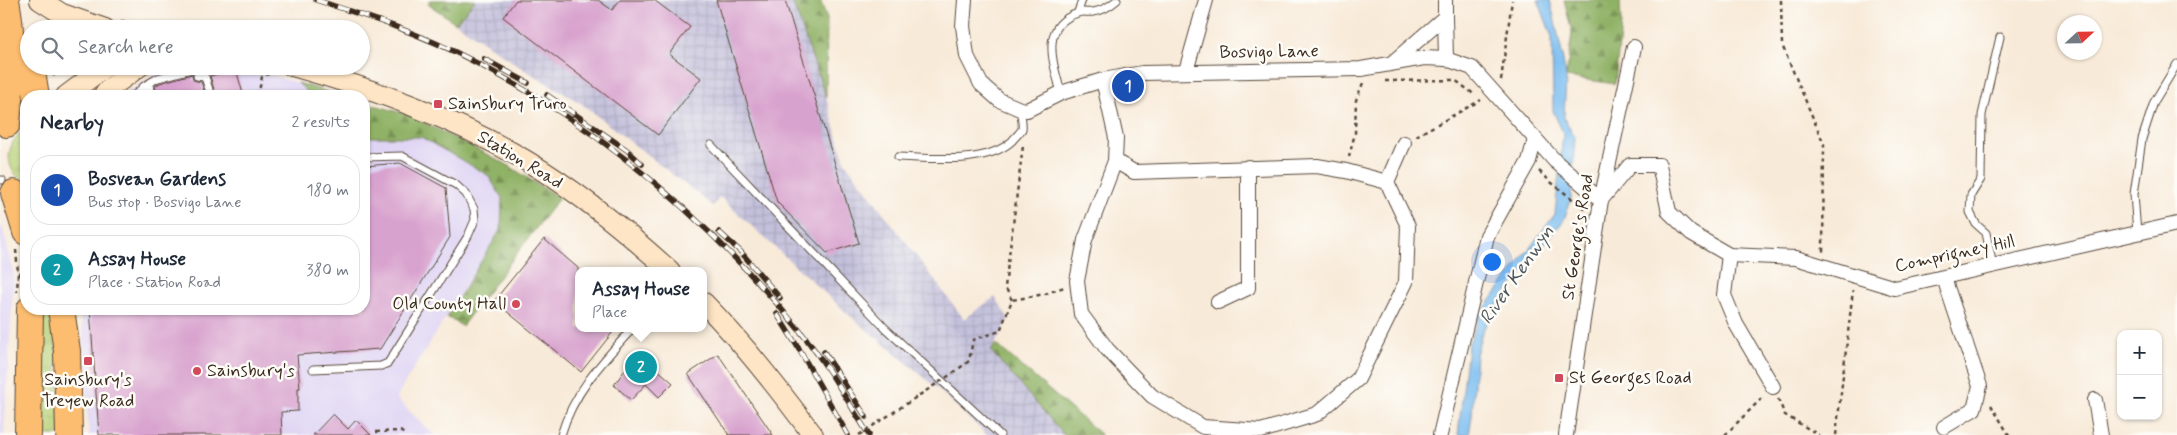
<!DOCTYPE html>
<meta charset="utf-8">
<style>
body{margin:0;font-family:Mynerve,sans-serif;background:#f2f2f3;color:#1f2937}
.controls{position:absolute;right:15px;bottom:15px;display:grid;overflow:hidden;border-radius:10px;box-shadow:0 1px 4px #0004}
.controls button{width:45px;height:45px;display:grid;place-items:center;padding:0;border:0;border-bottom:1px solid #e0e1e3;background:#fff;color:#1f2937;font:25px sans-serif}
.compass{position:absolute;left:2057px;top:15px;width:45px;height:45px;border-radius:50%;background:#fff;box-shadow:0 1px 4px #0004;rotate:68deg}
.you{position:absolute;left:1491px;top:261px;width:18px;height:18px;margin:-12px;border:4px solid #fff;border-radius:50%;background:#1a73e8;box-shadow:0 0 0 8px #1a73e833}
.badge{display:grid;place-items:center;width:32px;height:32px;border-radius:50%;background:#d1495b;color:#fff;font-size:16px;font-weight:700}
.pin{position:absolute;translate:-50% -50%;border:2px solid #fff;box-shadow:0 1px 5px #0006}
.popup{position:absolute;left:575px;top:267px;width:132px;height:65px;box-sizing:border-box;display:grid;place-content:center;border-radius:10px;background:#fff;filter:drop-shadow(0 1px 4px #0005);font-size:16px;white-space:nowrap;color:#747a83}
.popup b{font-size:19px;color:#1f2937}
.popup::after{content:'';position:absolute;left:50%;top:100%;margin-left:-10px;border:10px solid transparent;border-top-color:#fff}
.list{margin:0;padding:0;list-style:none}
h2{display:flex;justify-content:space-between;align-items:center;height:65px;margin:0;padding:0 20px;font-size:21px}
h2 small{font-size:16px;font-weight:400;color:#747a83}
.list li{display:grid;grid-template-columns:32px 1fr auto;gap:15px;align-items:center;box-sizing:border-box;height:70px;margin:0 10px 10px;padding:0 10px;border:1px solid #e0e1e3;border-radius:20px}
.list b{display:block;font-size:19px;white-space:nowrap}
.list p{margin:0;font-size:16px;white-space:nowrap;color:#747a83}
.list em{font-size:16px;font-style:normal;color:#747a83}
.icon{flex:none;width:28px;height:28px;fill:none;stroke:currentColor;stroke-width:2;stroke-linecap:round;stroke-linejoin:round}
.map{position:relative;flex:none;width:2177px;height:435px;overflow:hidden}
.search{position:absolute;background:#fff;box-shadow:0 1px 4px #0004;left:20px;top:20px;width:350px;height:55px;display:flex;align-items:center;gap:12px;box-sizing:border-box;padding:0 18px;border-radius:28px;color:#747a83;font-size:19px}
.panel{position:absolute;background:#fff;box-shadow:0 1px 4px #0004;left:20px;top:90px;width:350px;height:225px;border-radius:20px}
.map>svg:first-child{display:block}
.built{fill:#dfd4f4}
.industrial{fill:url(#industrial-grid)}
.grass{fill:url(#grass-tufts);stroke:#787d4a}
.forest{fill:url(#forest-firs);stroke:#666e42}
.water{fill:#7cbef1;stroke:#5c7488}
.building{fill:#d8a2ce}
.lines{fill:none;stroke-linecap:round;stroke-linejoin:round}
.lane-casing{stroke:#57473a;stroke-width:9}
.street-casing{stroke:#57473a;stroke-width:16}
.secondary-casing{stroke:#57473a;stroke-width:22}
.highway-casing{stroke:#57473a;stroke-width:28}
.path{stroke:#57473a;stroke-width:2.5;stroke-dasharray:4 4;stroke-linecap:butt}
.lane{stroke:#fff;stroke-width:7}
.street{stroke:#fff;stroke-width:14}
.secondary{stroke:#fee5c5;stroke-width:20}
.highway{stroke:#fcbd6f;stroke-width:26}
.rail-casing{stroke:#3b2a1e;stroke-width:5.5}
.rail{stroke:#fdfcf7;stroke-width:4;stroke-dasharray:11;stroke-linecap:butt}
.path-bridge{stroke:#57473a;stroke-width:2.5;stroke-dasharray:4 4;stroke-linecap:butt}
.poi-dot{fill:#d1495b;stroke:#fdfcf7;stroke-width:2}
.labels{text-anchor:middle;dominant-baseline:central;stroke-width:5;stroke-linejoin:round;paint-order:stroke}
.street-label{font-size:18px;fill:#3b2a1e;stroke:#fdfcf7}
.poi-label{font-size:18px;fill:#3b2a1e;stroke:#fdfcf7;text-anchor:start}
.water-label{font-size:19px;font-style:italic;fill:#4e565d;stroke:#fdfcf7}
</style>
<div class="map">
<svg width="2177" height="435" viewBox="0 0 2177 435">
<defs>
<pattern id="industrial-grid" width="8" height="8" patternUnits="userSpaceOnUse" patternTransform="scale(1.25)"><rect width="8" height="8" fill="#c3c0db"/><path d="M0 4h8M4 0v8" fill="none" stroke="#a8a5bc"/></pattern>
<pattern id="grass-tufts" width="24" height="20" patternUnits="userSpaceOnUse" patternTransform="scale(1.25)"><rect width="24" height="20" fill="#b6d075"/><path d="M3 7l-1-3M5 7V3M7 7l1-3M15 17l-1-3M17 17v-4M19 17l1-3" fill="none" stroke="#9db365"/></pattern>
<pattern id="forest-firs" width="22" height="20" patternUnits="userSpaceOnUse" patternTransform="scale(1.25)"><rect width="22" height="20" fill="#90b266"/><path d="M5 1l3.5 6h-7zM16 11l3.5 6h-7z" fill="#779153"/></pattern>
</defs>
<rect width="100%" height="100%" fill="#fdfcf7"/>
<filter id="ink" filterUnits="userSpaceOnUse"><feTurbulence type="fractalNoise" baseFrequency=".02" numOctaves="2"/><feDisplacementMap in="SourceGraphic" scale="10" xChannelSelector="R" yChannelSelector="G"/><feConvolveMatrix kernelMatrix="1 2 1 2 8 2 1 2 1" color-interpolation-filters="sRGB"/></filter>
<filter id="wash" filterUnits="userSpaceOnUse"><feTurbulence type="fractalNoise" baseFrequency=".0096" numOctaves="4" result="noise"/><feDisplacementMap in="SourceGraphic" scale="20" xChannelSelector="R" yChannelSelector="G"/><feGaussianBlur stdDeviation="1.12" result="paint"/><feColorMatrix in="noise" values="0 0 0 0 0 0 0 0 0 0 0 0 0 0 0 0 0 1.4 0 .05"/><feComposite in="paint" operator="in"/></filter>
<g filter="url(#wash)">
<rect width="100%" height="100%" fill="#f8ead8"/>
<g class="built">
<path d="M181,66H238L298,83L311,96H122L157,74Z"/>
<path d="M364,137H421L488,175L502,198L501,229L401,389L397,399L434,435H89L83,336L80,309H364Z"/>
<path d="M0,218L14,273L4,435H0Z"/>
</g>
<path class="industrial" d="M475,0H792L826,97L845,162L964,319L995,297L1009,319L991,351L1064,435H987L937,388L850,316L720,197L713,206L582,104L520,67L456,23Z"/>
<g class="grass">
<path d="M26,129V182C2,171 5,141 26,129Z"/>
<path d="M39,309H54L61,435H36Z"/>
</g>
<g class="forest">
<path d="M430,0H475L456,23L428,4Z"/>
<path d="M792,0H820L827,18L826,97Z"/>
<path d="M1564,0H1620L1621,24L1615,84L1566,77L1572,33Z"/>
<path d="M298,83L343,96H311Z"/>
<path d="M364,102L409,115L506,164L559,198L462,326L447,317L501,229L502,198L488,175L421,137H364Z"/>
<path d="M996,344L1101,435H1064L991,351Z"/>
</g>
<path class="water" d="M1538,0H1550L1560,43L1566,77L1564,118L1575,138L1571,199L1564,220L1501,299L1482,332L1476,355L1472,416L1469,435H1458L1468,346L1479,316L1555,214L1563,133L1553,111L1552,37Z"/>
<g id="blocks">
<g class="building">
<path d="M516,0H598L612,10L620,0H654L690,27L669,54L701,78L658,135L503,17Z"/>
<path d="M716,0H785L859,243L827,253L777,202Z"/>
<path d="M236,69L243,94L235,96H216L210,76Z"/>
<path d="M192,74L193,80L201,82L206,96H153L156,90L155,86L160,83Z"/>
<path d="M400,163L446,188L450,237L380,349L297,355L300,388H298V411L281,412L282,435H99L90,309H364V166Z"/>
<path d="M544,239L578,268V328H616L581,372L494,301Z"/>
<path d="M638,352L673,383L659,397L646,384L631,400L614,385Z"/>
<path d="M718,354L773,435H729L688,374Z"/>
<path d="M333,414L348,429L356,420L371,435H313Z"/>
</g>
</g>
</g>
<g filter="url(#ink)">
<use href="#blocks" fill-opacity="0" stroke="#57473a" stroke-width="1"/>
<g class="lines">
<g class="lane-casing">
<g id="lane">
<path d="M1078,12L1082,0"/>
<path d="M197,76L205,77L211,96"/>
<path d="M1061,93C1054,64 1038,26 1078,13C1082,11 1088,13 1093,12C1103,11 1110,6 1117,0"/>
<path d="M139,94L151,89"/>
<path d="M134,96L144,86L158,78L195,68L202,70L206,80"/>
<path d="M711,145L886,329L1000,435"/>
<path d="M898,157C931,158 986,165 1012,141C1015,137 1020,133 1022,129C1023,123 1021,115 1020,109"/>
<path d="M0,180H2"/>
<path d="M2137,233L2134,194L2142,139L2154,102L2177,64"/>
<path d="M1993,266L1986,233L1976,224L1970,212L1971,195L1981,179L1982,115L2000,37"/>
<path d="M313,369L381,366L388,363L468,236L475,220L474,209L466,194L456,185L402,156L364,157"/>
<path d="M561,435C574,391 603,361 633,328"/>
</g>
</g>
<g class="street-casing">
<g id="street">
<path d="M965,0L963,26L967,56L981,84L999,100L1020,109L1027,110L1061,93L1103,80L1142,73L1361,69L1424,58L1446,59L1472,68L1555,161L1601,200L1630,165H1659L1669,212L1691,233L1729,255L1796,258L1895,288L2177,224"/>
<path d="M1445,17V0"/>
<path d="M1393,62L1445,17L1446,59"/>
<path d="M1186,71L1206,0"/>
<path d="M1103,80L1116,138L1115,161L1085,240L1077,281L1081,314L1107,349L1152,396L1203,427L1261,431L1317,414L1358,379L1406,282L1408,226L1387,182L1346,171L1317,166L1134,172L1115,161"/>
<path d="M1387,182L1404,143"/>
<path d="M1729,255L1724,295L1736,324L1773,387"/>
<path d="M1218,302L1248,288V167"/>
<path d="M2095,400L2101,435"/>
<path d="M1944,427L1974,409L1980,386L1944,278"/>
<path d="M1440,435L1487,236L1529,161L1535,139"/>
<path d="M1566,435L1601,200L1634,47"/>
</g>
</g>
<g class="secondary-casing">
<g id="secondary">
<path d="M40,0L62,14L105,29"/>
<path d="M292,66C373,89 452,117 525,160C578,191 625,230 670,271"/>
<path d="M66,96L106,66"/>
<path d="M103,96L110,88L140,66"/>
<path d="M704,303C744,344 779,389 813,435"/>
</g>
</g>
<g class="highway-casing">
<g id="highway">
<path d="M6,0C14,42 11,81 7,124"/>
<path d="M31,66L36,96"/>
<path d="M14,193L26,232"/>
<path d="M61,309L67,351L69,435"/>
<path d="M28,435L30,309"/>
</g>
</g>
<g class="path">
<path d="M1781,0L1782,45L1824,144L1823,252"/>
<path d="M121,21L177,29"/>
<path d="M53,76L62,66"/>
<path d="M1501,80L1512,0"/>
<path d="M1385,81L1455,80L1475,95"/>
<path d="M247,96L259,91L262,77L277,69"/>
<path d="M1416,136L1481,100"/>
<path d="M1349,157L1355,133L1356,100L1363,83"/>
<path d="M1539,171L1552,183L1585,209"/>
<path d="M16,250L18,273L17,292"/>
<path d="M18,273H26"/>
<path d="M1012,300L1005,287L1023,146"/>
<path d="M953,373L969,361L973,340L1000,331L1012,300L1045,294L1064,287"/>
<path d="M1778,399L1785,415L1819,435"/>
<path d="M1991,405L2009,435"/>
<path d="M376,432L400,431L406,435"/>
<path d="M1725,435L1764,396"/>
<path d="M1836,435L1853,290"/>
</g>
<use href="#lane" class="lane"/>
<use href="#street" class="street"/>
<use href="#secondary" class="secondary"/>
<use href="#highway" class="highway"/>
<g class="rail-casing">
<g id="rail">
<path d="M316,0C369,17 422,34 471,60C599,126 709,220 800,331C826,363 847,400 869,435"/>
<path d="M484,59L528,83"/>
<path d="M547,95L627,150L642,164"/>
<path d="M719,232L741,252L780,298"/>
<path d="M777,314L799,349L848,435"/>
<path d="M824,352L866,417"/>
</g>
</g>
<use href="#rail" class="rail"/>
<path class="path-bridge" d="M859,435L953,373"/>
</g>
</g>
<g class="poi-dot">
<rect x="433" y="99" width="10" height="10" rx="2.5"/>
<circle cx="516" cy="304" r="5"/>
<rect x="83" y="356" width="10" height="10" rx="2.5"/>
<circle cx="197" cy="371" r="5"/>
<rect x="1554" y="373" width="10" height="10" rx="2.5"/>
</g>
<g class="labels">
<g class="street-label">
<text transform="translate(1269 52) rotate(-1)">Bosvigo Lane</text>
<text transform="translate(520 160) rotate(31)">Station Road</text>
<text transform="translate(1578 237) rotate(-81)">St George's Road</text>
<text transform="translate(1955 254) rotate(-12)">Comprigney Hill</text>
</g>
<g class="poi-label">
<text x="448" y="104">Sainsbury Truro</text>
<text x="506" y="304" text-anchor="end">Old County Hall</text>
<text x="207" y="371">Sainsbury's</text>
<text x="1569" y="378">St Georges Road</text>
<text x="88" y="380" text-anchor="middle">Sainsbury's<tspan x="88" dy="21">Treyew Road</tspan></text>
</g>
<g class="water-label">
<text transform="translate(1517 275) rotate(-55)">River Kenwyn</text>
</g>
</g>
</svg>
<div class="controls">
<button>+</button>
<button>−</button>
</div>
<svg class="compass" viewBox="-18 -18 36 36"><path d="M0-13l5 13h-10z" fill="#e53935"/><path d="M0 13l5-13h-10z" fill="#747a83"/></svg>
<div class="you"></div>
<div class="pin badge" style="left:1128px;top:86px;background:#1a4fb4">1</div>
<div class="pin badge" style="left:641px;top:367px;background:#0f9aa8">2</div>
<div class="popup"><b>Assay House</b>Place</div>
<div class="search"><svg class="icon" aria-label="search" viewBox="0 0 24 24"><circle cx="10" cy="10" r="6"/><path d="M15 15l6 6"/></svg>Search here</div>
<section class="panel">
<h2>Nearby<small>2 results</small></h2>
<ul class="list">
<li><span class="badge" style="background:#1a4fb4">1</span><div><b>Bosvean Gardens</b><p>Bus stop · Bosvigo Lane</p></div><em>180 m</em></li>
<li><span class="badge" style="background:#0f9aa8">2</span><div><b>Assay House</b><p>Place · Station Road</p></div><em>380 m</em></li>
</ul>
</section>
</div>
